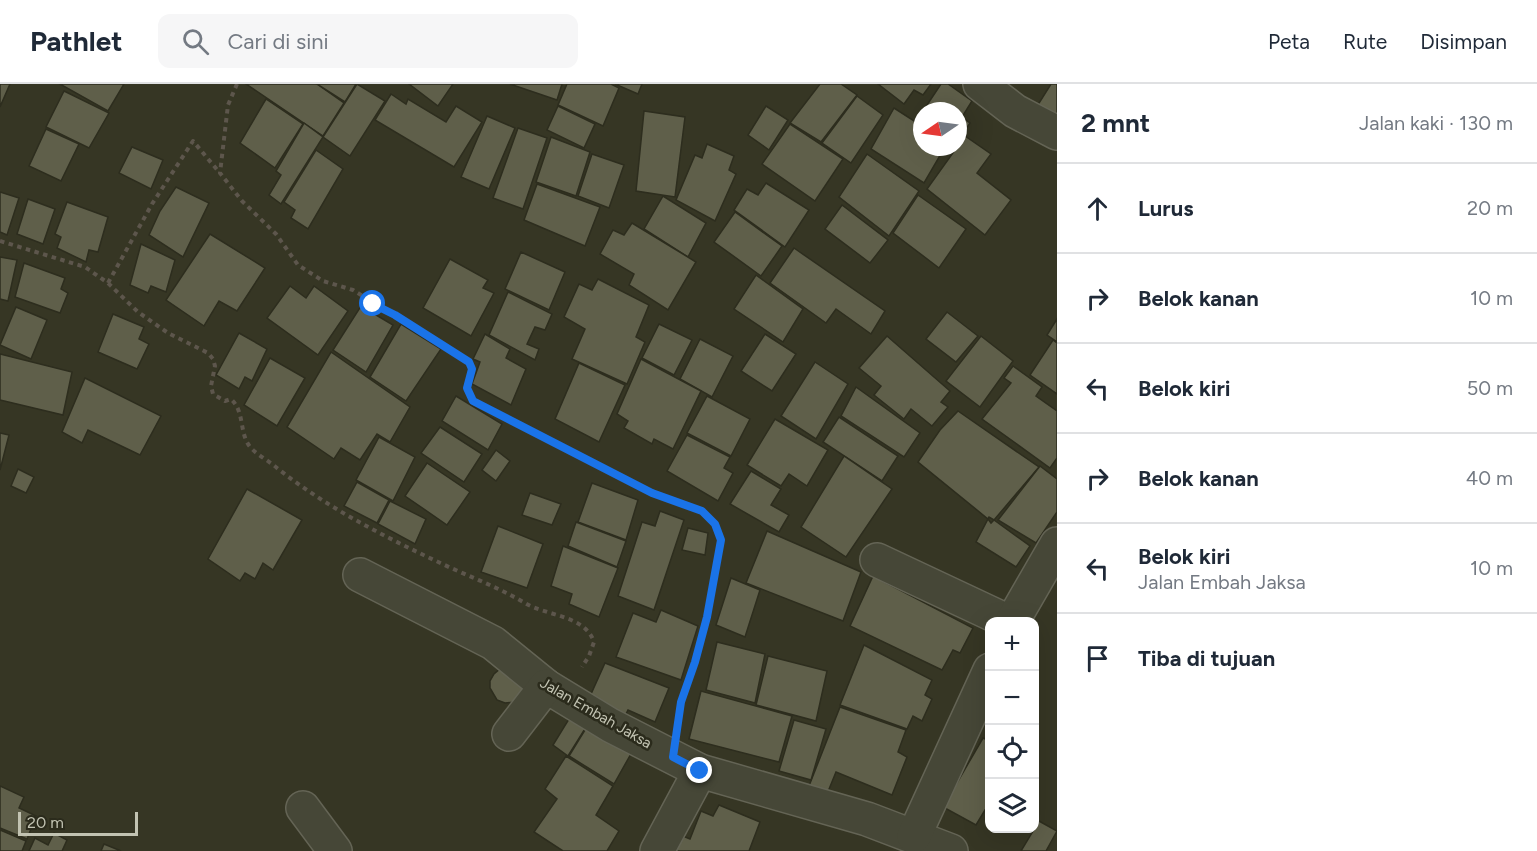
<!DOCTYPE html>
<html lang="id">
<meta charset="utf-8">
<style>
body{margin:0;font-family:Figtree,sans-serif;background:#f6f6f7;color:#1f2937}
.controls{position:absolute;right:18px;bottom:18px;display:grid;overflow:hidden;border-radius:12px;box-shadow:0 6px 24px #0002}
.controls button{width:54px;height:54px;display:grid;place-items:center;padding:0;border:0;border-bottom:2px solid #e0e1e3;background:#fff;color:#1f2937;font:30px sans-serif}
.compass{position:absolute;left:913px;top:18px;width:54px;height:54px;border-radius:50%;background:#fff;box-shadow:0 6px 24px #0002;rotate:257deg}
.scale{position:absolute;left:18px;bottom:15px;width:120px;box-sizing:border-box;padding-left:6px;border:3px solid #c2c3b2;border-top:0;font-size:16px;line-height:21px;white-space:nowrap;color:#c2c3b2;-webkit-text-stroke:4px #2b2b1c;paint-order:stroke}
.stop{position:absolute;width:18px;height:18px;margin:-14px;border:4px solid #1a73e8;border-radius:50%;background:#fff}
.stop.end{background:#1a73e8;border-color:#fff;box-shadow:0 2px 6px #0008}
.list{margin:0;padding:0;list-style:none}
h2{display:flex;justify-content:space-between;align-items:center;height:78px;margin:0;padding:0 24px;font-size:26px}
h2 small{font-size:20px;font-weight:400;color:#747a83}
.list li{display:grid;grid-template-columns:39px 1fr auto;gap:18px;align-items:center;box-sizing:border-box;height:90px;padding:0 24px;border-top:2px solid #e0e1e3}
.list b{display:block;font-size:22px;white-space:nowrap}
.list p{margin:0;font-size:20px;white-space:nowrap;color:#747a83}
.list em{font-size:20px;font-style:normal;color:#747a83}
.icon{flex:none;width:33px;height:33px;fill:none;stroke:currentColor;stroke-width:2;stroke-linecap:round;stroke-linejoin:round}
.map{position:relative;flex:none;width:1057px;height:767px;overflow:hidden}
header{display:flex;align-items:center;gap:36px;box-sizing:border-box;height:84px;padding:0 30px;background:#fff;border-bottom:2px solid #e0e1e3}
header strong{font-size:28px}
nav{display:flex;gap:33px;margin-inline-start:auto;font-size:21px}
.search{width:420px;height:54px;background:#f6f6f7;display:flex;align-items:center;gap:15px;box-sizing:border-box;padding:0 21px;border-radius:12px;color:#747a83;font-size:22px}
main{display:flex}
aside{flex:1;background:#fff}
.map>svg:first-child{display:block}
.building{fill:#5f5f4a;stroke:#2d2d1e;stroke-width:1.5}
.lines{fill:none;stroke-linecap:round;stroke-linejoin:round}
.minor-casing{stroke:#646455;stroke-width:36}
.path{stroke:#5d564c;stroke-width:4;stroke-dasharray:4.5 4.5;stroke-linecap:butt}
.minor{stroke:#464737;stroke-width:33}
.route{stroke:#1a73e8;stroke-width:8}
.labels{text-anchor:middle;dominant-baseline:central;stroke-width:5;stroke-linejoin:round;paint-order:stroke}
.street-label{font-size:15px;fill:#c2c3b2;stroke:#2b2b1c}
</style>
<header>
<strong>Pathlet</strong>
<div class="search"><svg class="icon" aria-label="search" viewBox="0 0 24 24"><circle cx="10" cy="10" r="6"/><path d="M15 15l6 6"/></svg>Cari di sini</div>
<nav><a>Peta</a><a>Rute</a><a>Disimpan</a></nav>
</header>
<main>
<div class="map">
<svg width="1057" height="767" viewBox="0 0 1057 767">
<rect width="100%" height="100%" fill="#363624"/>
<g class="building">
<path d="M0,0H10L0,23Z"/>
<path d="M60,0H124L108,27Z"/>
<path d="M246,0H317L344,19L323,52Z"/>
<path d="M317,0H356L345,18Z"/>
<path d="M357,0L385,17L350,72L323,53Z"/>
<path d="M409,0H453L438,22Z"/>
<path d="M510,0H562L557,16Z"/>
<path d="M567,0H611L619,4L603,42L558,21Z"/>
<path d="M615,0H642L638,10Z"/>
<path d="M820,0H841L857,11L821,58L790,39Z"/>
<path d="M878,0H931L923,11L914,6L904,20Z"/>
<path d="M941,0H948L972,17L962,33L970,39L958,57V27H923Z"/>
<path d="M1051,0H1057V41L1034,27Z"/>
<path d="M64,7L109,29L89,64L46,43Z"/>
<path d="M391,10L406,20L408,15L446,38L456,22L482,38L454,83L375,36Z"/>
<path d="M857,12L883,31L851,79L822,59Z"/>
<path d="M266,15L303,40L275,84L240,59Z"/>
<path d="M558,22L595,40L584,64L547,46Z"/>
<path d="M766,22L788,36L769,66L748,51Z"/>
<path d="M894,24L922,42V63H945L924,99L871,65Z"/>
<path d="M644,27L685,33L675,113L636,107Z"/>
<path d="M487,32L515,44L489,105L461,93Z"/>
<path d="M304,39L323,53L281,120L269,111L281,91L276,87Z"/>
<path d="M790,40L843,75L815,117L762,80Z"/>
<path d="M518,44L547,54L523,125L493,114Z"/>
<path d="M46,45L79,60L61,97L29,82Z"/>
<path d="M965,52L991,70L977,89L1011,116L985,151L927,105Z"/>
<path d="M551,53L590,68L576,112L536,98Z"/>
<path d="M707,60L734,72L729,86L736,90L715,137L676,116L695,71L702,74Z"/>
<path d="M132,63L163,76L151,105L119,89Z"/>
<path d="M316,66L343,85L308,145L291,134L295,126L284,118Z"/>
<path d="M592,70L624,81L609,124L578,112Z"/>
<path d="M867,70L919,107L889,152L839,113Z"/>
<path d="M766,99L809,126L785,163L734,126L747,105L758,111Z"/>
<path d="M537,100L600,123L585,162L524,136Z"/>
<path d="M176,103L209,119L183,173L149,151L160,127Z"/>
<path d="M0,108L19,114L7,151L0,148Z"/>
<path d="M918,111L966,145L939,184L893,149Z"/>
<path d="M663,112L706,139L688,173L644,145Z"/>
<path d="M28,115L55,125L43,160L17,150Z"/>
<path d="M67,118L108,133L98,168L89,166L86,178L57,164L61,153L55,150Z"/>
<path d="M842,121L888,156L870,179L825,145Z"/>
<path d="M735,128L782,162L761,192L714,158Z"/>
<path d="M632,139L696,178L668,226L629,201L634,190L600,170L613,146L624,151Z"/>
<path d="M210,150L265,184L237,227L219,217L204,242L166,216Z"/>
<path d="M141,160L175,176L166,208L151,202L148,209L130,201Z"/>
<path d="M794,164L885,227L871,250L836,225L826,239L770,199Z"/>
<path d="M521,168L565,188L549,226L505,205Z"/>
<path d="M0,173L17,176L8,217L0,215Z"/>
<path d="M450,175L488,196L483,204L494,209L471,252L423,224Z"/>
<path d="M24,179L65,194L61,205L68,209L60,229L15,213Z"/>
<path d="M756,191L803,225L783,258L734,225Z"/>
<path d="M598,195L649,221L636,253L645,258L627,300L572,275L585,245L564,233L579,200L592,206Z"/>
<path d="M290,202L306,214L314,202L348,227L318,271L267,234Z"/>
<path d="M508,208L552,230L545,246L535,243L527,260L539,265L535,276L489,251Z"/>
<path d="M361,222L393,241L366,288L333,266Z"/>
<path d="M16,223L47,236L31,275L0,261Z"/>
<path d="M947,228L978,252L956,278L926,255Z"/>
<path d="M113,230L144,243L139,255L149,260L137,285L98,268Z"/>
<path d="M1057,235V258L1047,251Z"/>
<path d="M401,240L441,265L406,317L370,293Z"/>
<path d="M659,240L692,256L674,291L642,274Z"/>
<path d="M239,249L267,265L252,297L245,293L239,305L216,291Z"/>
<path d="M485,250L510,265L506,274L526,285L511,321L472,300L480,278L473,275Z"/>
<path d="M765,250L796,270L772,307L741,287Z"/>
<path d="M887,252L950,307L941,318L948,323L932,342L911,325L904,335L874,311L881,302L859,284Z"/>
<path d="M981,252L1013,277L980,323L946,297Z"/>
<path d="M700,255L733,272L712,313L680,295Z"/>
<path d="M1053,256L1057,259V310L1030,291Z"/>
<path d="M331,268L410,323L390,358L377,350L360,376L341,364L334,375L287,343Z"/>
<path d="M0,270L72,288L63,331L0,316Z"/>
<path d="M270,274L305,294L277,342L244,321Z"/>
<path d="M641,275L701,307L673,365L654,355L652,360L624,344L628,337L617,330Z"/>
<path d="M815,278L848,300L816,355L781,332Z"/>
<path d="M579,279L625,301L599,358L555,335Z"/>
<path d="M1013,282L1042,303L1036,312L1057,327V374L1050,384L982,335L1011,299L1004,294Z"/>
<path d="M85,294L161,332L140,371L88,346L82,359L62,348Z"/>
<path d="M856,303L920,349L904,373L841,332Z"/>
<path d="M456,312L502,340L488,366L442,337Z"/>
<path d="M707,312L750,335L731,372L687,349Z"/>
<path d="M958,327L1039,383L994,436L989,433L988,435L918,378L940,346Z"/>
<path d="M839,333L898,372L882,397L823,358Z"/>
<path d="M775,335L828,366L807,402L789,390L781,402L747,381Z"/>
<path d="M440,343L482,370L464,398L421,369Z"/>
<path d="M0,349L9,351L0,386Z"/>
<path d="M687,351L730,373L724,384L733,389L718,417L667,387Z"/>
<path d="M379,353L415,373L393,417L356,396Z"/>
<path d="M496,366L510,377L496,397L482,386Z"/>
<path d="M844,372L892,405L846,473L801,443Z"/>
<path d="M427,379L470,408L447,441L405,412Z"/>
<path d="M1040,382L1057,395V428L1036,459L998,436Z"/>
<path d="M18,385L34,393L26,409L11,402Z"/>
<path d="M751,387L781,405L771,421L789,431L779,448L730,420Z"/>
<path d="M357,398L389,416L377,439L344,422Z"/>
<path d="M592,399L638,416L626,456L578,438Z"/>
<path d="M247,405L302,436L273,486L263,479L255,495L245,489L240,497L208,475Z"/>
<path d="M530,409L561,420L552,441L522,431Z"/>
<path d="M390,417L426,435L415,460L378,440Z"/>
<path d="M660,427L684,436L654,526L618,512L642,438L655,442Z"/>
<path d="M988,435L991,439L994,436L1030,462L1016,483L976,458Z"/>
<path d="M576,438L626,457L617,483L568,462Z"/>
<path d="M498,442L543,460L527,504L481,488Z"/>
<path d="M688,444L708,449L705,471L682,466Z"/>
<path d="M767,447L861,488L843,537L746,499Z"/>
<path d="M563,462L618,484L599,533L569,520L572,510L551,502Z"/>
<path d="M873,492L973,544L960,569L953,566L942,586L850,542Z"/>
<path d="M731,494L760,506L745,553L716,541Z"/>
<path d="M661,526L698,542L681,596L616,573L633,529L656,538Z"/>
<path d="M717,558L765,570L755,619L706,606Z"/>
<path d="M864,561L932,596L925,611L932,615L922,637L913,632L907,645L840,621Z"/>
<path d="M768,572L827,587L816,637L756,621Z"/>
<path d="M605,579L669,604L655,638L628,626L623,636L587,619Z"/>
<path d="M501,584L526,604L515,618L505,619L497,616L490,604V597L494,590Z"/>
<path d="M701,607L792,632L779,678L689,655Z"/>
<path d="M840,623L906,646L898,668L907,673L892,711L836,688L825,715L807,707Z"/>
<path d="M572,630L588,640L568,672L553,661Z"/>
<path d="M794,636L826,645L811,696L779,687Z"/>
<path d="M588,641L632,668L614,700L569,672Z"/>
<path d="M983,654L990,657V728L985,726L976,741L943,723Z"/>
<path d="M566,672L613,702L596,731L619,747L607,767H563L534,748L557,715L545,705Z"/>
<path d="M0,702L24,713L19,724L36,732L27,755L0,744Z"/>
<path d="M719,721L760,738L749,767H671L678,750L690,755L701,727L713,732Z"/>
<path d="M1039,737L1057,747L1046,767H1021Z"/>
<path d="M0,746L26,757L22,767H0Z"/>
<path d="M54,749L67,756L62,767H29L35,754L48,761Z"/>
<path d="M104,760L121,767H101Z"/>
</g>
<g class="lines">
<g class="minor-casing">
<g id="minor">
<path d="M980,0L1015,27L1057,49"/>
<path d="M877,476L1009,538"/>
<path d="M360,491L493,559L546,602L610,641L700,687L867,735L951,767"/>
<path d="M1012,538L1057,460"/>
<path d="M509,650L546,602"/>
<path d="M303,724L335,767"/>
<path d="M914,752L990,586"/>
<path d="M657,767L700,687"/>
</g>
</g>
<g class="path">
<path d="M237,0L228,21L220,89L242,117L276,150L298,181L323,197L353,206L469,278L472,285L467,304L473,317L652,409L702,427L715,440L721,456L707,533L695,577L681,617L678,634"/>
<path d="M0,157L85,183L108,199L138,228L168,249L208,269L213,275L215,282L211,302L213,310L225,317L231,315C246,329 238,351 252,365C259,372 269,377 277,384C330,426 389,455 451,484C476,495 501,505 525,519C546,532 585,531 594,558L589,572L582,583"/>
<path d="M108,199L152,120L193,57L219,88"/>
</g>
<use href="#minor" class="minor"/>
</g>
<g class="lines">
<path class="route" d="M373,220L395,231L469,278L472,285L467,304L473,317L652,409L702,427L715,440L721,456L707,533L695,578L681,618L673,673L700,687"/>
</g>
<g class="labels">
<g class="street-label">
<text transform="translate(596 629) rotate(30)">Jalan Embah Jaksa</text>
</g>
</g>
</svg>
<div class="controls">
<button>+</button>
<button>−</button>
<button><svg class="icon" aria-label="locate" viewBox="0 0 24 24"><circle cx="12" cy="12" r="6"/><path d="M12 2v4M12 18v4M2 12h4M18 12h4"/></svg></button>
<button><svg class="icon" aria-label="layers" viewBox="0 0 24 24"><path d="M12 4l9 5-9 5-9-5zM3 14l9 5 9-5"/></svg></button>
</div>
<svg class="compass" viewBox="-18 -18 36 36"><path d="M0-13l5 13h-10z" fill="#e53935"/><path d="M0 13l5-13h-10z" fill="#747a83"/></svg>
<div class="scale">20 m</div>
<div class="stop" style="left:373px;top:220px"></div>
<div class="stop end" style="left:700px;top:687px"></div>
</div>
<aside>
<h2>2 mnt<small>Jalan kaki · 130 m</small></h2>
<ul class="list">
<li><svg class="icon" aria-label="ahead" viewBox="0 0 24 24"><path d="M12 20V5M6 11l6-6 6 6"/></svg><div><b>Lurus</b></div><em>20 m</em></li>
<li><svg class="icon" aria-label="right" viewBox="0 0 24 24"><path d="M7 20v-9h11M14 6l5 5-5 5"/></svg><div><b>Belok kanan</b></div><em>10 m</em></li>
<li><svg class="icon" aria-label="left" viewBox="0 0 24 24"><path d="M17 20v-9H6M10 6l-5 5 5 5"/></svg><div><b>Belok kiri</b></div><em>50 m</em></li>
<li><svg class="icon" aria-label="right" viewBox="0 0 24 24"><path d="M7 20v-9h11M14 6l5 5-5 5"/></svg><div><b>Belok kanan</b></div><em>40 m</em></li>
<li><svg class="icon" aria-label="left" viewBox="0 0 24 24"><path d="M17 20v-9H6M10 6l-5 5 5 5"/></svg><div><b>Belok kiri</b><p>Jalan Embah Jaksa</p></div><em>10 m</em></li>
<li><svg class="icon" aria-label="arrive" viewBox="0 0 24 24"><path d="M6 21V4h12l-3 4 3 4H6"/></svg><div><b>Tiba di tujuan</b></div></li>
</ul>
</aside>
</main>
